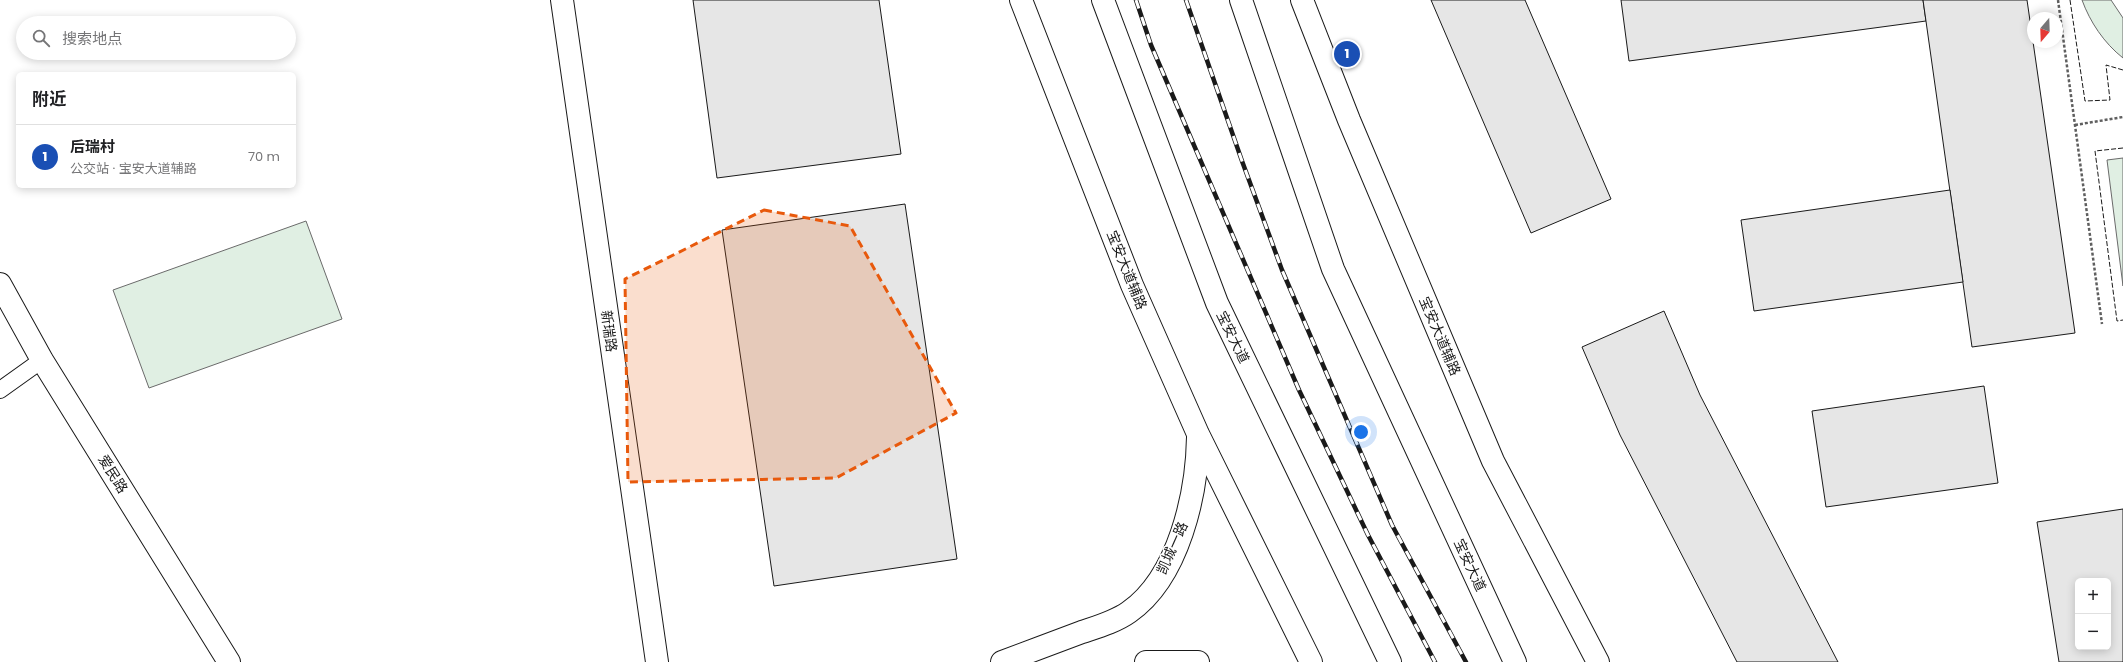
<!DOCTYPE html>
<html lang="zh">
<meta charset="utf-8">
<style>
body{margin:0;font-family:Poppins,"Noto Sans SC",sans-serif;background:#f6f6f6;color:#202124}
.controls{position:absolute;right:12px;bottom:12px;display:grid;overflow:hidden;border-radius:6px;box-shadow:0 2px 10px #0003}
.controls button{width:36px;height:36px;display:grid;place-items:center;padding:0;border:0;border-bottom:1px solid #e0e0e0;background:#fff;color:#202124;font:20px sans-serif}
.compass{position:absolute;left:2027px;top:12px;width:36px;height:36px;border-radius:50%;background:#fff;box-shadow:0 2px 10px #0003;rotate:199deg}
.you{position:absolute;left:1361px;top:432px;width:14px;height:14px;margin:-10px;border:3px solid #fff;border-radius:50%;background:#1a73e8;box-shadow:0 0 0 6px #1a73e833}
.badge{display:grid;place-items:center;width:26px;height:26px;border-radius:50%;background:#c62828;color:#fff;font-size:13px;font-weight:700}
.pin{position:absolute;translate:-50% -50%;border:2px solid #fff;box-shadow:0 1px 4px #0006}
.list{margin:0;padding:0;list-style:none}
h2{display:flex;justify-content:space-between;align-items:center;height:52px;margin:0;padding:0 16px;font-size:17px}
h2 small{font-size:13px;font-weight:400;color:#757577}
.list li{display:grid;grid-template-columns:26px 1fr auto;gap:12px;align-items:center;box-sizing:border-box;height:64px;padding:0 16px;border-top:1px solid #e0e0e0}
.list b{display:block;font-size:15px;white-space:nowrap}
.list p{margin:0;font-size:13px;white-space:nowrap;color:#757577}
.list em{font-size:13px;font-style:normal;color:#757577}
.icon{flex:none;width:22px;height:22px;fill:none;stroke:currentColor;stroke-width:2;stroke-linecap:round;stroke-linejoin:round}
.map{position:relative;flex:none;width:2123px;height:662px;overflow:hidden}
.search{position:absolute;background:#fff;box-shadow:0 2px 10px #0003;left:16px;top:16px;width:280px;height:44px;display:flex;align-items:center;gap:10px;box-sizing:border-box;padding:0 14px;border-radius:22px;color:#757577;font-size:15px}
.panel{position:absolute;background:#fff;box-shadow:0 2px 10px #0003;left:16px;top:72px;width:280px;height:116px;border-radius:6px}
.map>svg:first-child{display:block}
.green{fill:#e0efe3;stroke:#6a6a6a}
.building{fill:#e6e6e6;stroke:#1a1a1a;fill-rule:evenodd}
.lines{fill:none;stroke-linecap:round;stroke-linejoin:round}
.lane-casing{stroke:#1a1a1a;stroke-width:18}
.street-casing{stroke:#1a1a1a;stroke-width:24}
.secondary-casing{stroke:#1a1a1a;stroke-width:24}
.primary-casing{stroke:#1a1a1a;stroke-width:24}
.path{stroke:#5f5f5f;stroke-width:2.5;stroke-dasharray:3 2;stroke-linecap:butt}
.lane{stroke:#fff;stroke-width:16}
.street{stroke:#fff;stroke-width:22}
.secondary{stroke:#fff;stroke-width:22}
.primary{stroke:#fff;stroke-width:22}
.rail-casing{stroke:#1a1a1a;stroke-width:4.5}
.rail{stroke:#fff;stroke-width:3;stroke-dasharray:9;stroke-linecap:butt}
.fence{stroke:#1a1a1a;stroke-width:1;stroke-dasharray:5 2;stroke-linecap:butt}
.marked{fill:#e8590c;fill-opacity:0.2;stroke:#e8590c;stroke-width:3;stroke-dasharray:8 5;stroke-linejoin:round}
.labels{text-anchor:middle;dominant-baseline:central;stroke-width:3;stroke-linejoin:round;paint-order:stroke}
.street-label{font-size:14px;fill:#1a1a1a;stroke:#fff}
</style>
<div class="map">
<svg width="2123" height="662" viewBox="0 0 2123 662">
<rect width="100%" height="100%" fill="#fff"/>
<g class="green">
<path d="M2082,0H2111L2123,18V58C2104,43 2090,22 2082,0Z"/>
<path d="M2123,158V286L2107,160Z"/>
<path d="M306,221L342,319L149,388L113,290Z"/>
</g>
<g class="building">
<path d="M693,0H879L901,154L717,178Z"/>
<path d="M1431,0H1525L1611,199L1531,233Z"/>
<path d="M1621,0H1923L1926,21L1629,61Z"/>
<path d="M1923,0H2027L2075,333L1972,347Z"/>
<path d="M1950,190L1963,282L1754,311L1741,220Z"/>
<path d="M905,204L957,559L774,586L722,230Z"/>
<path d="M1664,311L1700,395L1838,662H1737L1620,435L1582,347Z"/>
<path d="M1984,386L1998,483L1826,507L1812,411Z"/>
<path d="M2123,509V662H2059L2037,522ZM2078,581H2108V647H2078Z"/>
</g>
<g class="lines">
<g class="lane-casing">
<path id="lane" d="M0,390L42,360"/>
</g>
<g class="street-casing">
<g id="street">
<path d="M562,0L657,662"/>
<path d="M0,284L42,360L229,662"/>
</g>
</g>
<g class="secondary-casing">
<g id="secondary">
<path d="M1021,0L1132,285L1198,434L1311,662"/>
<path d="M1302,0L1349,120L1493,461L1598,662"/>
<path d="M1002,662C1029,652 1055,642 1082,632C1097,627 1115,622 1129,612C1179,577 1197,494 1198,437"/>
<path d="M1146,662H1198"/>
</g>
</g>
<g class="primary-casing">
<g id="primary">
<path d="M1103,0L1217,303L1390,662"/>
<path d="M1241,0L1333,269L1515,662"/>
</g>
</g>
<g class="path">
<path d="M2058,0L2102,324"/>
<path d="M2075,125L2123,117"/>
</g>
<use href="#lane" class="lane"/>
<use href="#street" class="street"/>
<use href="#secondary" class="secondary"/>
<use href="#primary" class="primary"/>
<g class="rail-casing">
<g id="rail">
<path d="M1136,0L1151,45L1299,390L1368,535L1435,662"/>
<path d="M1186,0L1242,161L1282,270L1392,525L1466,662"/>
</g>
</g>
<use href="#rail" class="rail"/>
<g class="fence">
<path d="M2070,0L2085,101L2110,100L2106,65L2123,70"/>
<path d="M2123,148L2095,151L2117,321L2123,320"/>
</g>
</g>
<path class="marked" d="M764,210L850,226L956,413L836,478L628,482L625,279Z"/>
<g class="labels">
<g class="street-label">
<text transform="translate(1127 270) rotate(68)">宝安大道辅路</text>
<text transform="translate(609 331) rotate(82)">新瑞路</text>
<text transform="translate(1440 336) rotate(67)">宝安大道辅路</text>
<text transform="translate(1233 337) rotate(64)">宝安大道</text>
<text transform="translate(113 474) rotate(58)">爱民路</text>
<text transform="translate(1172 548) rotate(-66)">凯城一路</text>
<text transform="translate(1470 565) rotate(65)">宝安大道</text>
</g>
</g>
</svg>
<div class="controls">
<button>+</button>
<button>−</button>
</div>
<svg class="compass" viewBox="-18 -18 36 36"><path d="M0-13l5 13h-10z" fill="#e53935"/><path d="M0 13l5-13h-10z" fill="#757577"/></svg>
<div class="you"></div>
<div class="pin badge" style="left:1347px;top:54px;background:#1a4fb4">1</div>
<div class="search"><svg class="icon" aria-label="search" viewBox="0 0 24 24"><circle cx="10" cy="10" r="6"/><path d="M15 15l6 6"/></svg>搜索地点</div>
<section class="panel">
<h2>附近<small></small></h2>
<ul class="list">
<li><span class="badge" style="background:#1a4fb4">1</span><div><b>后瑞村</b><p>公交站 · 宝安大道辅路</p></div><em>70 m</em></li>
</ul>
</section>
</div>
